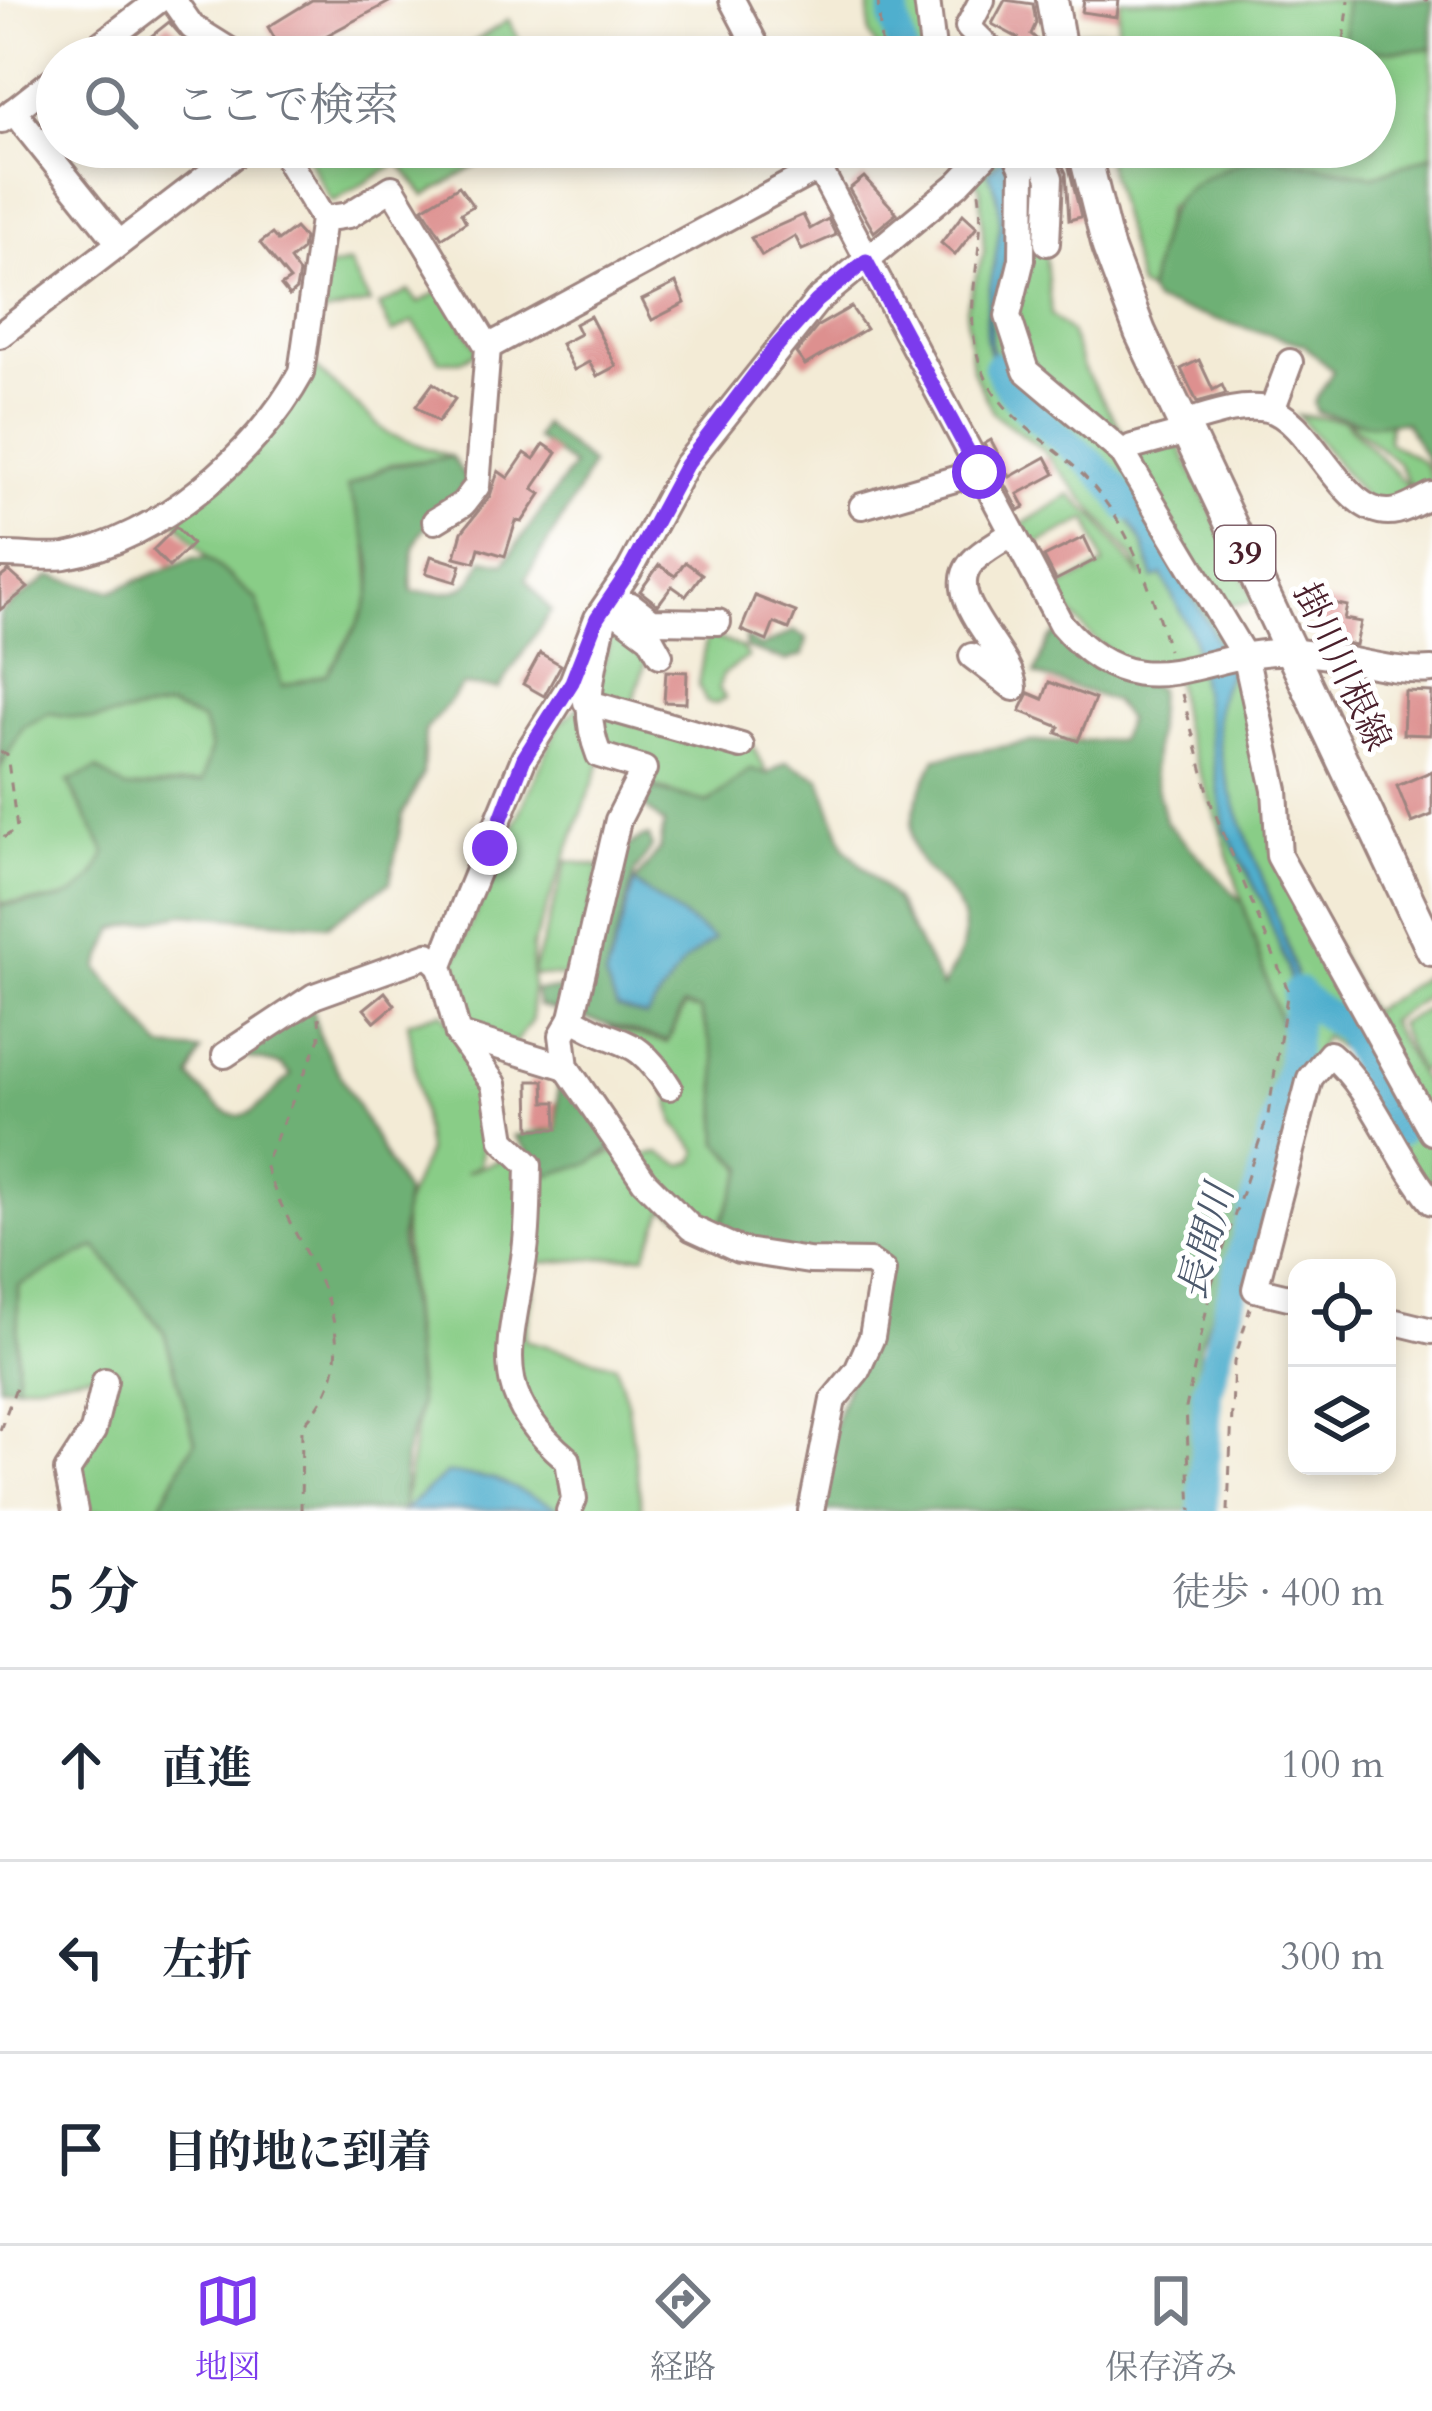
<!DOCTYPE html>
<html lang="ja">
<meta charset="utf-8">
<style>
body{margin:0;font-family:Cardo,"Noto Serif JP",serif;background:#f2f2f3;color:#1f2937}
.controls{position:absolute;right:36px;bottom:36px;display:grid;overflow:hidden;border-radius:24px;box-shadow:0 6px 18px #0003}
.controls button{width:108px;height:108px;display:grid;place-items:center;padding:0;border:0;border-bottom:3px solid #e0e1e3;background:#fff;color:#1f2937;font:60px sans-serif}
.stop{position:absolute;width:36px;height:36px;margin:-27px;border:9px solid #7c3aed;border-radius:50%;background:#fff}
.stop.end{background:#7c3aed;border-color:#fff;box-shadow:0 3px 12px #0008}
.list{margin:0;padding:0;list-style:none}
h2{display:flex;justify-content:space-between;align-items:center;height:156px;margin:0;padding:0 48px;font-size:51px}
h2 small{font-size:39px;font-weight:400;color:#747a83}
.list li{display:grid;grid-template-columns:78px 1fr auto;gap:36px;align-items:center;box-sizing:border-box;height:192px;padding:0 48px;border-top:3px solid #e0e1e3}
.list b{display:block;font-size:45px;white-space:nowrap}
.list em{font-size:39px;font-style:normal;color:#747a83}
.icon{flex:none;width:66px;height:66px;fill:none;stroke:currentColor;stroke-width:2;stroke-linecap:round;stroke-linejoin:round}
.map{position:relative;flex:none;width:1432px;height:1511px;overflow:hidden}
.search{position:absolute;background:#fff;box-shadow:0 6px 18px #0003;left:36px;right:36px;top:36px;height:132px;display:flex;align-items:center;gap:30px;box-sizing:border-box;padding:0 42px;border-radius:66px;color:#747a83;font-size:45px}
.sheet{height:732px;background:#fff}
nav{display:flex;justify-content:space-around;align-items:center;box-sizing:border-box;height:168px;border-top:3px solid #e0e1e3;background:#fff;font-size:33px;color:#747a83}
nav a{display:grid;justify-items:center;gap:6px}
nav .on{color:#7c3aed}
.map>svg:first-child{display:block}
.green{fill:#89cd87;stroke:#6a7659;stroke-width:3}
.forest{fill:#6eb074;stroke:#5c6850;stroke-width:3}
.water{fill:#50afce;stroke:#4d677c;stroke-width:3}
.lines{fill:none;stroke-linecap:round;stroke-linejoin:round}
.river{stroke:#50afce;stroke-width:30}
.building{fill:#dd908f}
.minor-casing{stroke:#9e8580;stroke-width:30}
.major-casing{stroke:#9e8580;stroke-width:36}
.path{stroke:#9e8580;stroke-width:3;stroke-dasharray:9 9;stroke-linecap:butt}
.minor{stroke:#fff;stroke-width:24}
.major{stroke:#fff;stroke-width:30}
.route{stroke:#7c3aed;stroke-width:15}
.labels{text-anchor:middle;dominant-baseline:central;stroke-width:10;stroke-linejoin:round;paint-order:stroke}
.shield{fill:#fff;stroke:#80626b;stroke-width:3}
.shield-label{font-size:33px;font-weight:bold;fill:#4a1f2b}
.street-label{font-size:36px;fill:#4a1f2b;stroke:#fff}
.water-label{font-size:39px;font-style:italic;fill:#4c596c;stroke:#fff}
</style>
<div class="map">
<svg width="1432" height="1511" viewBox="0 0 1432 1511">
<rect width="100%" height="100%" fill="#fff"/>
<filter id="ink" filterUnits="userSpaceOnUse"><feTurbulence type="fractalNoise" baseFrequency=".00833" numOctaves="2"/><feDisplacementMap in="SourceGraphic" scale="24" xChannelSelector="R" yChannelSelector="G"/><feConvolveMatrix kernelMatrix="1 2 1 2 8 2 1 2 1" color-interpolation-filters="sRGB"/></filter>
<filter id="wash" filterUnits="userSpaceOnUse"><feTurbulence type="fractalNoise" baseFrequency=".004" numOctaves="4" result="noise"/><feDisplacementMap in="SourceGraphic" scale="48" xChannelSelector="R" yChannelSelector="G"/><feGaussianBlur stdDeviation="2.7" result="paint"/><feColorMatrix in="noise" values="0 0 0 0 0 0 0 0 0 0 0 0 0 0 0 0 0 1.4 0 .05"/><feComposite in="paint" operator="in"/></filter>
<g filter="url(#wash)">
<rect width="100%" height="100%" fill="#f3ebd6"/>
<g class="green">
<path d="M869,0H938L943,57H882L869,34Z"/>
<path d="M1120,0H1345V52L1432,49V155L1374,176L1261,155L1167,207L1148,292L1139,287L1103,147H1375V57H1085L1079,32L1117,30Z"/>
<path d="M508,20L529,57H450Z"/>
<path d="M311,147H508L425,196L399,163L332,202L304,151Z"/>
<path d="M944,147H1036L1051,315L1070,332L1083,368L1132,447L1177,441L1256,602L1218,606L1288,860L1370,1012L1425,976L1432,993L1389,1021L1432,1096V1206L1351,1057L1324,1036L1311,1067L1292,1061L1218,822L1182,726L1172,659L1171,665C1119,676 1080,629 1055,590L1104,565L1088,519L1028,548L1021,525L1070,495L1094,516L1142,577L1134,559L1043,450L993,413L972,369L966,308L984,252L980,187Z"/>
<path d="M349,263L370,303L321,314L318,270Z"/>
<path d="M443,289L478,351L461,361H440L413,322L392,333L379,306L409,291L418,303Z"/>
<path d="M314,366L388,434L452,457L391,464L347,487L367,538L372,601L327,674L282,687L252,596L208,558L168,510Z"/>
<path d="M1298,415L1343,420L1408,486L1406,500L1370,504Z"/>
<path d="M1347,421L1390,424L1388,442C1415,459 1432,456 1432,493L1415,495L1398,463Z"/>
<path d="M614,628L642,640L648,655L633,703L594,695Z"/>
<path d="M707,634L742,648L748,657L722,675L719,688L725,698L716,704L706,702L698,684Z"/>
<path d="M580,705L600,764L532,947V1020L511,1049L458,1034L446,980L558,726Z"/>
<path d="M169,707L203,721L211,748L202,782L126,789L68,782L106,854C82,909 54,899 0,903V768L23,727L49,713L92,720Z"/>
<path d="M594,711L752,746L768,774L750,770L708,803C643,787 619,776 594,711Z"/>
<path d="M567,861L600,866L574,977L532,975Z"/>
<path d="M685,1006L700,1010L716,1061L719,1143L744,1170L716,1235L665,1208L645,1255L538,1263L525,1340L616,1365L628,1405L642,1511H560L447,1474L403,1511L419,1405L402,1211L427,1151L408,1022L442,1012C479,1072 490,1093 480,1165L466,1172L513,1156L549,1175L627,1148L632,1158L659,1153L683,1165L695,1161L698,1151L675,1124L666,1084L611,1028L667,1043Z"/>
<path d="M1432,1006V1065L1419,1072L1398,1024Z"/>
<path d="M96,1247L164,1332L195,1441L157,1511H73L70,1483L118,1370L17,1385L18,1286Z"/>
</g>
<g class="forest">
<path d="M1345,0H1432V49L1344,52Z"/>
<path d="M1261,155L1374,176L1432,155V469L1405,422L1370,424L1317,412L1314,403L1333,371L1303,344L1154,302L1148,292C1169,195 1165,189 1261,155Z"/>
<path d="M543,424L591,464C574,505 548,539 526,579L551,611L499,689L463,685L425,731L423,774L403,814L390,882L328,925L183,914L115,929L98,968L162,1048L201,1051L190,1077C240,1137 245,1120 291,1075L281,1065L231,1054L310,1002L320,1038L405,1193L401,1239L419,1405L405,1456L403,1511H157L195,1441L164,1332L96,1247L18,1286L17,1385L0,1386V905C54,900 82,908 106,853L68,782L97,769L126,789L202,782L211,748L203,721L169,707L92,720L49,713L23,727L0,768V613L50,576L112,591L193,558H208L257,600L282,686L327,674C380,589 386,584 347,487L389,466L452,457L467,480C435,535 407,514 412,592C450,593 469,597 483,559L504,563L573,466L536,438Z"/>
<path d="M1060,630L1099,659L1158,689L1153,770L1165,821L1243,903L1292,1061L1257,1195L1200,1346L1194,1511H812L816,1478L885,1275L715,1236L745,1168L719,1143L716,1061L700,1010L683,1006L667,1041L539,1006L535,990H572C585,943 593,851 649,836L652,847L635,872L605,978L617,1007L646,1016L684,961L713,939L634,883L660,849L664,824L638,801L652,789L708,803L751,769L768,774L786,762L820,778L845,848L896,901L942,988C949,973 964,952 964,936C966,863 867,886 936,758L1031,742L1119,740L1127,719L1113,701L1035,674L1048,641Z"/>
<path d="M794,631L807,639L803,655L786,661L746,648L745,638L761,647Z"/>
<path d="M558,1087L581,1093L616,1146L590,1163L549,1175L514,1136L557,1128Z"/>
</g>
<g class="water">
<path d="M1005,154L1009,248L990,315L991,348L1025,394L1073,443C1052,425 1027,408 1009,388C950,324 1027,241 988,172Z"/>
<path d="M1107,467L1183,562L1175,568L1210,626L1230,674C1174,750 1318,938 1299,1039L1287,966L1263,903L1225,829L1193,637L1162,575L1154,579L1143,544L1104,478Z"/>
<path d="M634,883L714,939L684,962L646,1017L617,1008L605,978Z"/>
<path d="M447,1473L493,1479L561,1509L403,1511Z"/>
</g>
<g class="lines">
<g class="river">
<path d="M896,0L894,19L904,57"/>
<path d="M998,367C1021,422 1095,450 1127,506"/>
<path d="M1299,995L1347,1030L1398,1132"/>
<path d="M1203,1511L1207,1392L1292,1061L1298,992"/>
</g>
</g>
<g id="blocks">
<g class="building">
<path d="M312,0H393L286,57L268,27Z"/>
<path d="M1005,0L1033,4L1036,23L1031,34L1040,42L1042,57H1026L1012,45L1018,38L992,24Z"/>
<path d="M1084,0H1119L1117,17L1082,12Z"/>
<path d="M169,22L190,46L176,57H125Z"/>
<path d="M1064,147L1081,217L1069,220L1066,173L1055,148Z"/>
<path d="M864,177L897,213L874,232L849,189Z"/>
<path d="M459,186L473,206L461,213L466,222L442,238L423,208Z"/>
<path d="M963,214L977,227L955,255L941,243Z"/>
<path d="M803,215L810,229L828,219L836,235L802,250L795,236L762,256L751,238Z"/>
<path d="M295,228L304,238L302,250L290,260L299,273L296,290L289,296L281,286L290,280L260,243L272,234L278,241Z"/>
<path d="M676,283L685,303L652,320L642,300Z"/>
<path d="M851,307L866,329L805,365L796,353L818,326Z"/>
<path d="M590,316L616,366L597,376L589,362L574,370L561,344L580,334L575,324Z"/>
<path d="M1199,360L1213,390L1222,385L1226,394L1197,402L1181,369Z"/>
<path d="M433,383L455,399L438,422L416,406Z"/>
<path d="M991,440L1010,477L1046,457L1055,474L1018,494L1025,507L1019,510L984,444Z"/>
<path d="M544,444L557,453L533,489L541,494L522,522L516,521L505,556L479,548L475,562L455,557L462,532L490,496L498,471L508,478L525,453L534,459Z"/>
<path d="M176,527L192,544L169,567L153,550Z"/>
<path d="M1084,537L1095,560L1056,580L1044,557Z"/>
<path d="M431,556L461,565L456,582L426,573Z"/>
<path d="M685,562L702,574L686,596L672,586L658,605L640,591L659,565L675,576Z"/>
<path d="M9,571L28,588L0,610V578Z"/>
<path d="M755,596L796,612L789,629L774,623L767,641L741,630Z"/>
<path d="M1323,601L1347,606L1344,619L1361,622L1356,645L1316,638Z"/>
<path d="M540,653L561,665L544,696L523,684Z"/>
<path d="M666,671L687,672L686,703L664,702Z"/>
<path d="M1049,682L1095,699L1078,741L1057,733L1060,727L1020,711L1029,693L1043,699Z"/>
<path d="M1405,691L1432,692L1430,735L1403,734Z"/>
<path d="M1432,771V815L1412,823L1397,786Z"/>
<path d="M385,992L395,1005L375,1022L364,1009Z"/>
<path d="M529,1081H544L545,1102H556L557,1129H530Z"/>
</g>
</g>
</g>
<g filter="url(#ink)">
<use href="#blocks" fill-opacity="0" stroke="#9e8580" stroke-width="3"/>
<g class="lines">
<g class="minor-casing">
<g id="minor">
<path d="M173,0L192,27L240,57"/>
<path d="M732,0L762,57"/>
<path d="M927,0L934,57"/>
<path d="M982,0L968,27L998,57"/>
<path d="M84,57L159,0"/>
<path d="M13,111L119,243"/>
<path d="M2,120L57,77"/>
<path d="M808,147L1061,624C1143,720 1203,646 1295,652C1339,654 1389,674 1432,670"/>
<path d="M1013,147L1023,169L1022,259L1008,316L1026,371L1122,452L1246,659L1275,790L1279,856L1432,1132"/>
<path d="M1037,147L1050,178L1047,243"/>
<path d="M323,219L349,215L392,188L488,347L819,168"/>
<path d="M0,335L245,147"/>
<path d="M1272,410L1290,362"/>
<path d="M1183,423C1211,415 1238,404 1267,409C1313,418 1343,524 1397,511C1409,508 1421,500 1432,495"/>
<path d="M1132,447L1187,432"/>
<path d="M862,506L979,472"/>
<path d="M435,521L463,504L477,486L488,347"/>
<path d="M0,555C21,554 44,559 65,556C158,540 257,454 301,373L323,219L289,162L287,147"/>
<path d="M631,605L652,621L718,622"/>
<path d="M660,655L650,637L607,605C597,658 578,703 599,755L644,769L618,820L572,1018C621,1050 634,1031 669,1087"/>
<path d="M972,656L1014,688C1013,652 938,597 973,561C983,550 1000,542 1012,533"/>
<path d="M586,702L741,746"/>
<path d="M458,1034L494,1084L503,1140L529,1165C528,1196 529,1228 524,1258C511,1349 486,1391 568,1460L574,1499L569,1511"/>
<path d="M225,1055L314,996L428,955L440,966"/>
<path d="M566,1067L562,1035L572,1018"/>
<path d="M1297,1299L1255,1289L1310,1078L1330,1054C1372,1089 1395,1157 1432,1202"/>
<path d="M1387,1320L1432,1331"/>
<path d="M75,1511L67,1471L93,1431L105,1381"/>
<path d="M811,1511L833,1400L857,1371L872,1337L883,1271L870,1262L809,1261L739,1250L691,1228L644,1181L566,1067L458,1034L440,966L465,902L524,758L572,682L597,618L629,571L686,465L817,301L958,184L993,147"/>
</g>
</g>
<g class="major-casing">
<g id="major">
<path d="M1052,0L1062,57"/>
<path d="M1083,147L1108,247L1140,332L1432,950"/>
</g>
</g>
<g class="path">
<path d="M878,0L882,57"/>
<path d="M1423,0H1428"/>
<path d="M1342,57L1349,0"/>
<path d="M979,192C987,247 962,301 978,357C994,414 1040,434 1079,471C1128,519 1151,587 1168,650"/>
<path d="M1182,694L1212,806L1288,990L1268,1115L1212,1283L1186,1408L1191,1511"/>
<path d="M0,752L7,754L17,829L0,840"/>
<path d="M0,1430L17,1385"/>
<path d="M301,1511L302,1426C387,1337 292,1254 265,1164L320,1038L319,1017"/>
<path d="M1228,1511L1234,1362L1250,1308"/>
</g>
<use href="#minor" class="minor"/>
<use href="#major" class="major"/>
</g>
</g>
<g class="lines" filter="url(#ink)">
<path class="route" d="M490,848L524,758L572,682L597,618L629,571L686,465L774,349L817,301L866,261L979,472"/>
</g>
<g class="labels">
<rect class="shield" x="1215" y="526" width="60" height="54" rx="9"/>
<g class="shield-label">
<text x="1245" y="553">39</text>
</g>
<g class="street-label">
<text transform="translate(1342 667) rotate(65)">掛川川根線</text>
</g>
<g class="water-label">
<text transform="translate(1206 1242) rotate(-75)">長間川</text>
</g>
</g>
</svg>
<div class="controls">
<button><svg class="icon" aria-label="locate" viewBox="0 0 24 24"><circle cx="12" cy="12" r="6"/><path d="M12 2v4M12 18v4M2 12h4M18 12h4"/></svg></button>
<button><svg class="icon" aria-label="layers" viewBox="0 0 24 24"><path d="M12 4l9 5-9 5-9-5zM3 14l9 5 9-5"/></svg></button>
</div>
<div class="stop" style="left:979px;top:472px"></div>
<div class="stop end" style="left:490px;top:848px"></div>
<div class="search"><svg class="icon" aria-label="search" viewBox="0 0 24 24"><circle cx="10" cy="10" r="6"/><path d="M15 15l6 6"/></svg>ここで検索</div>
</div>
<section class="sheet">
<h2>5 分<small>徒歩 · 400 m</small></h2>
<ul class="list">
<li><svg class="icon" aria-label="ahead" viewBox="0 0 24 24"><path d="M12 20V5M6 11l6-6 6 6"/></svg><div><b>直進</b></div><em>100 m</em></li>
<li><svg class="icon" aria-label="left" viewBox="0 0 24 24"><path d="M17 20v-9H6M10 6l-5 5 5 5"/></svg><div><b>左折</b></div><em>300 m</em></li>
<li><svg class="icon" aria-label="arrive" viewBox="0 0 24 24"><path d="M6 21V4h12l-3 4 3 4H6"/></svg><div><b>目的地に到着</b></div></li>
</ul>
</section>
<nav>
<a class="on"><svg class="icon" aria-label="map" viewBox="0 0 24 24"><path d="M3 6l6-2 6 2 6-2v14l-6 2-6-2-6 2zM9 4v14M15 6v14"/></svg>地図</a>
<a><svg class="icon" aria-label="directions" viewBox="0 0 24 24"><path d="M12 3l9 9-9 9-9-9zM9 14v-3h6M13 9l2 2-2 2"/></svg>経路</a>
<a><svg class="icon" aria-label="saved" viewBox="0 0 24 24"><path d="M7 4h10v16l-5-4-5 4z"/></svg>保存済み</a>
</nav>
